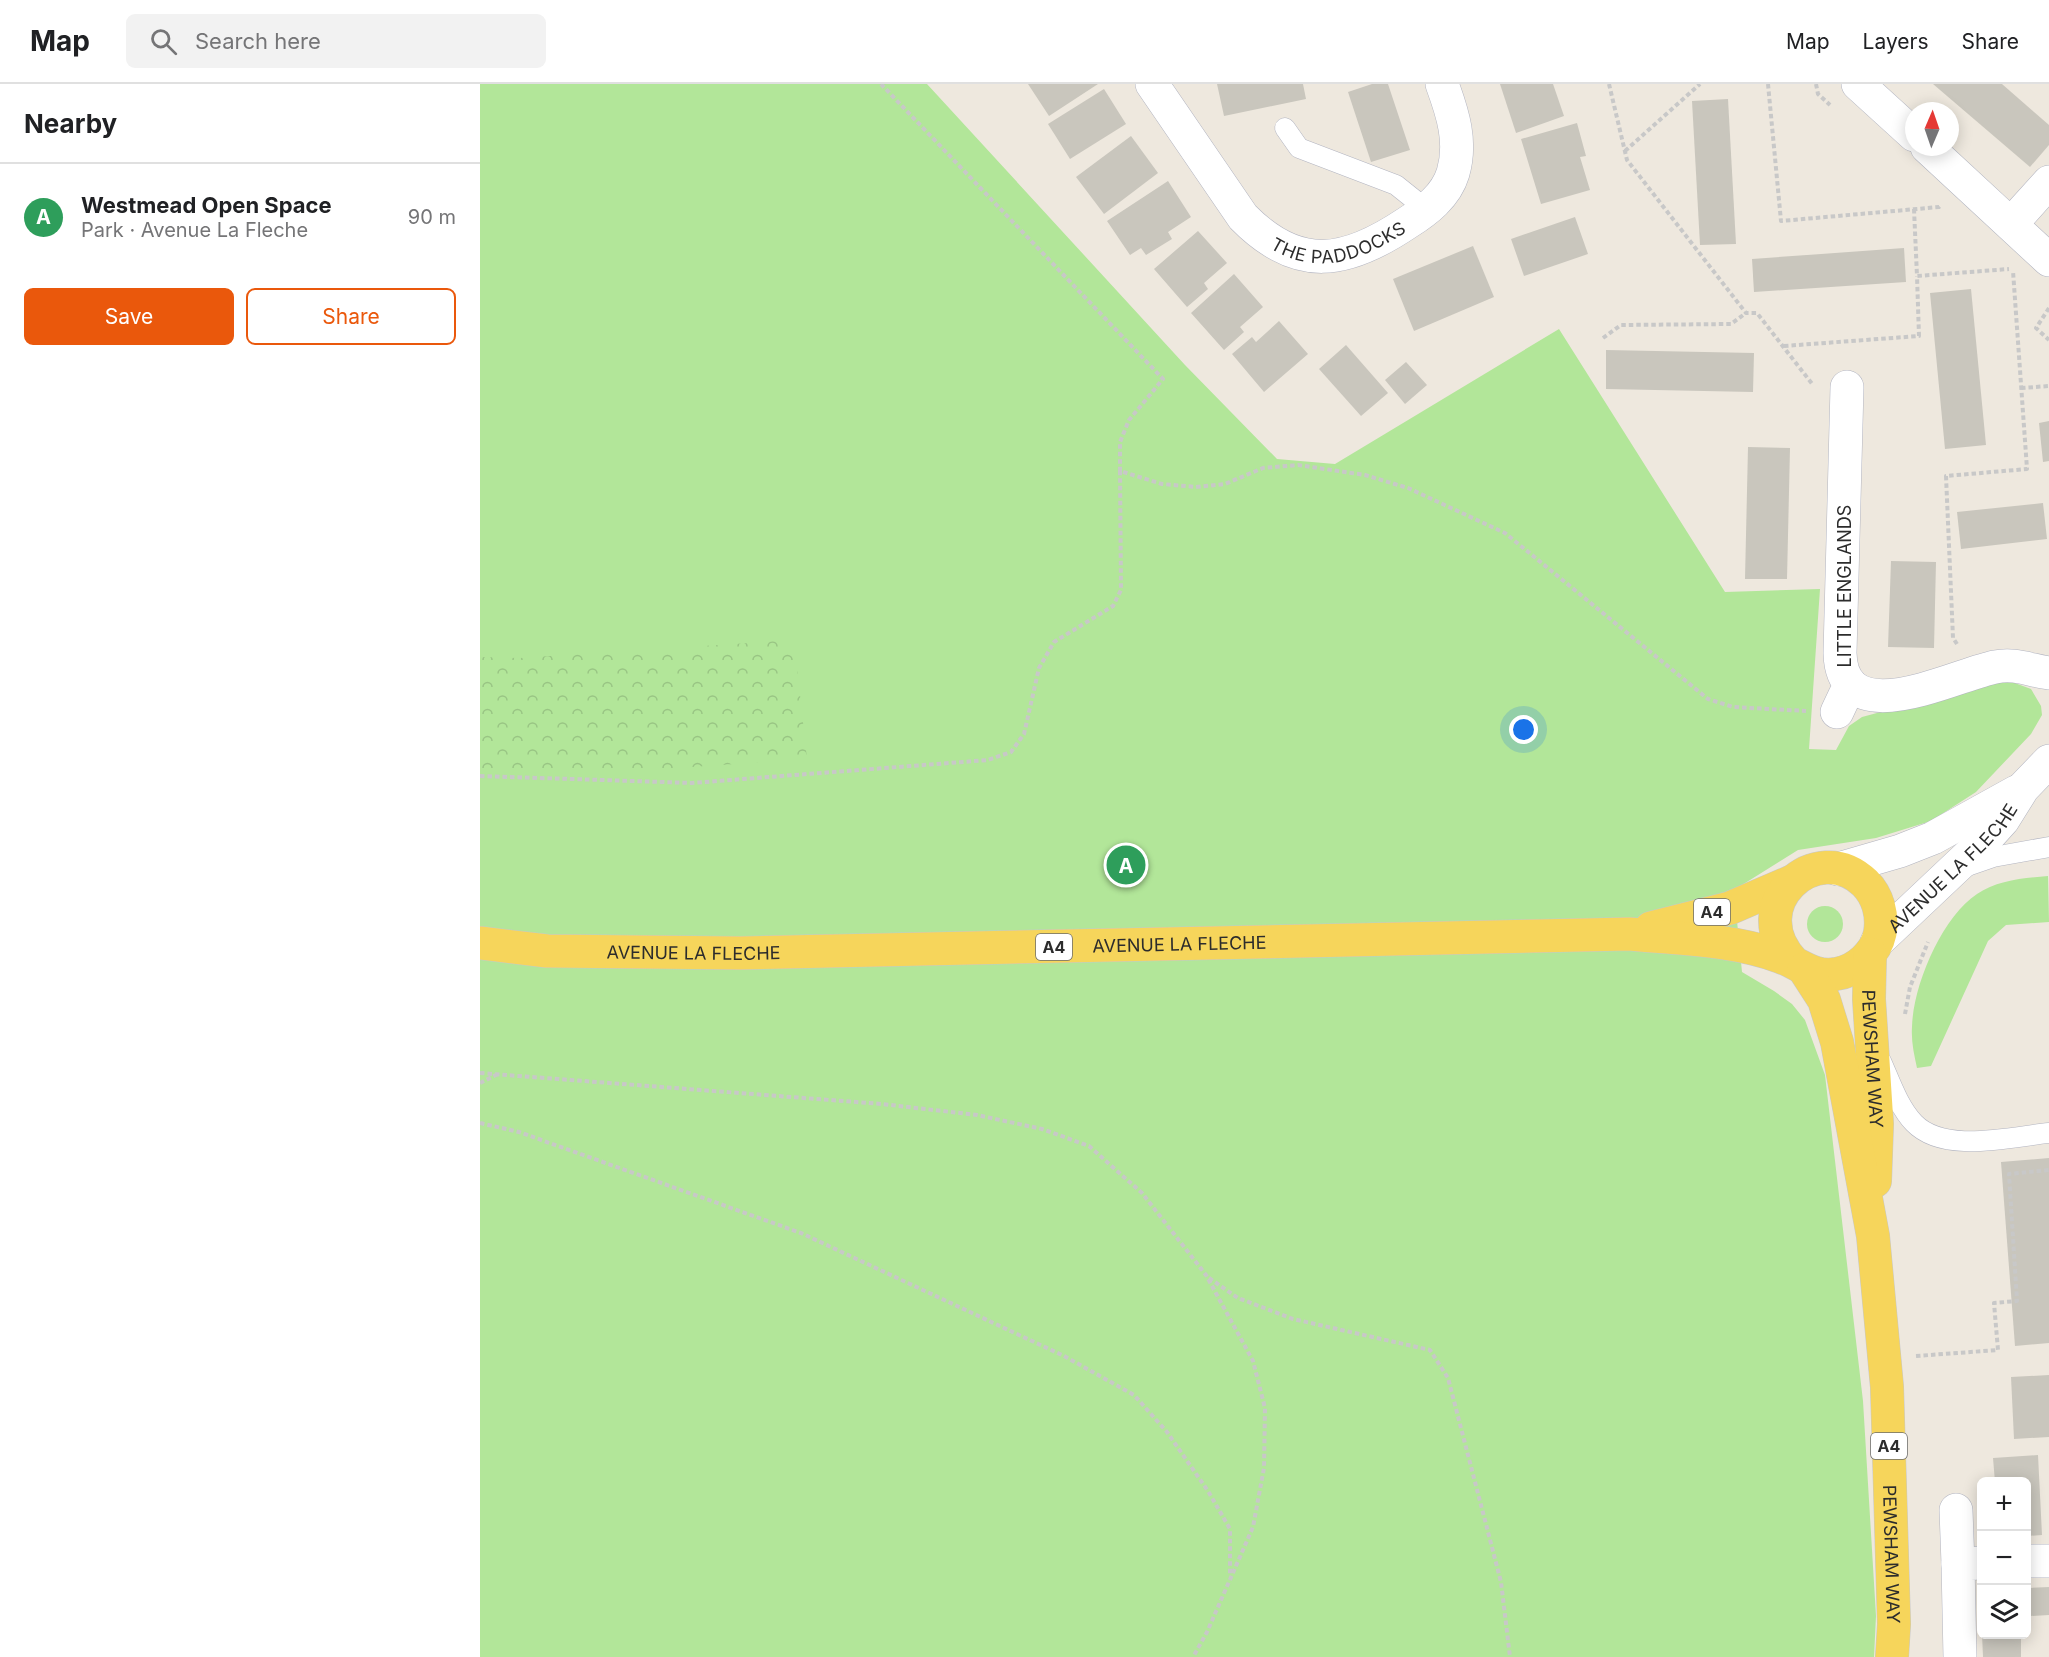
<!DOCTYPE html>
<meta charset="utf-8">
<style>
body{margin:0;font-family:Inter,sans-serif;background:#f2f2f2;color:#202124}
.controls{position:absolute;right:18px;bottom:18px;display:grid;overflow:hidden;border-radius:9px;box-shadow:0 3px 15px #0003}
.controls button{width:54px;height:54px;display:grid;place-items:center;padding:0;border:0;border-bottom:2px solid #e0e0e0;background:#fff;color:#202124;font:30px sans-serif}
.compass{position:absolute;left:1425px;top:18px;width:54px;height:54px;border-radius:50%;background:#fff;box-shadow:0 3px 15px #0003;rotate:2deg}
.you{position:absolute;left:1044px;top:646px;width:21px;height:21px;margin:-15px;border:4px solid #fff;border-radius:50%;background:#1a73e8;box-shadow:0 0 0 9px #1a73e833}
.badge{display:grid;place-items:center;width:39px;height:39px;border-radius:50%;background:#ea580c;color:#fff;font-size:20px;font-weight:700}
.pin{position:absolute;translate:-50% -50%;border:3px solid #fff;box-shadow:0 2px 6px #0006}
.list{margin:0;padding:0;list-style:none}
h2{display:flex;justify-content:space-between;align-items:center;height:78px;margin:0;padding:0 24px;font-size:26px}
h2 small{font-size:20px;font-weight:400;color:#757577}
.list li{display:grid;grid-template-columns:39px 1fr auto;gap:18px;align-items:center;box-sizing:border-box;height:108px;padding:0 24px;border-top:2px solid #e0e0e0}
.list b{display:block;font-size:22px;white-space:nowrap}
.list p{margin:0;font-size:20px;white-space:nowrap;color:#757577}
.list em{font-size:20px;font-style:normal;color:#757577}
.actions{display:flex;gap:12px;padding:18px 24px}
.actions a{flex:1;padding:14px 0;border:2px solid #ea580c;border-radius:9px;text-align:center;font-size:21px;color:#ea580c}
.actions .main{background:#ea580c;color:#fff}
.icon{flex:none;width:33px;height:33px;fill:none;stroke:currentColor;stroke-width:2;stroke-linecap:round;stroke-linejoin:round}
.map{position:relative;flex:none;width:1569px;height:1573px;overflow:hidden}
header{display:flex;align-items:center;gap:36px;box-sizing:border-box;height:84px;padding:0 30px;background:#fff;border-bottom:2px solid #e0e0e0}
header strong{font-size:28px}
nav{display:flex;gap:33px;margin-inline-start:auto;font-size:21px}
.search{width:420px;height:54px;background:#f2f2f2;display:flex;align-items:center;gap:15px;box-sizing:border-box;padding:0 21px;border-radius:9px;color:#757577;font-size:22px}
main{display:flex}
aside{flex:1;background:#fff}
.map>svg:first-child{display:block}
.green{fill:#b2e699}
.forest{fill:url(#forest-crowns)}
.building{fill:#c9c6bd}
.lines{fill:none;stroke-linecap:round;stroke-linejoin:round}
.service-casing{stroke:#b2b4c0;stroke-width:21}
.minor-casing{stroke:#b2b4c0;stroke-width:34}
.tertiary-casing{stroke:#b2b4c0;stroke-width:34}
.primary-casing{stroke:#c8c8c8;stroke-width:34}
.path{stroke:#c8c8c8;stroke-width:4;stroke-dasharray:4.5 3;stroke-linecap:butt}
.service{stroke:#fff;stroke-width:20}
.minor{stroke:#fff;stroke-width:33}
.tertiary{stroke:#fff;stroke-width:33}
.primary{stroke:#f6d55b;stroke-width:33}
.labels{text-anchor:middle;dominant-baseline:central;stroke-width:4.5;stroke-linejoin:round;paint-order:stroke}
.shield{fill:#fff;stroke:#6b6b6b;stroke-width:1.5}
.shield-label{font-size:16px;font-weight:bold;fill:#2c2c2c}
.street-label{font-size:18px;fill:#2c2c2c;stroke:#fff}
</style>
<header>
<strong>Map</strong>
<div class="search"><svg class="icon" aria-label="search" viewBox="0 0 24 24"><circle cx="10" cy="10" r="6"/><path d="M15 15l6 6"/></svg>Search here</div>
<nav><a>Map</a><a>Layers</a><a>Share</a></nav>
</header>
<main>
<aside>
<h2>Nearby<small></small></h2>
<ul class="list">
<li><span class="badge" style="background:#2e9e5b">A</span><div><b>Westmead Open Space</b><p>Park · Avenue La Fleche</p></div><em>90 m</em></li>
</ul>
<div class="actions"><a class="main">Save</a><a>Share</a></div>
</aside>
<div class="map">
<svg width="1569" height="1573" viewBox="0 0 1569 1573">
<defs>
<pattern id="forest-crowns" width="20" height="18" patternUnits="userSpaceOnUse" patternTransform="scale(1.5)"><rect width="20" height="18" fill="#b2e699"/><path d="M2 6a3 3 0 1 1 6 0M12 15a3 3 0 1 1 6 0" fill="none" stroke="#99c584"/></pattern>
</defs>
<rect width="100%" height="100%" fill="#eee8de"/>
<g class="green">
<path d="M0,0H447L705,281L797,375L855,380L1079,245L1245,508L1340,505L1329,665L1356,666L1369,642L1382,633L1524,595L1551,605L1561,622L1562,631L1551,650L1496,708L1451,737L1396,754L1318,766L1254,806L1262,888L1294,907L1312,920L1325,936L1345,991L1383,1317L1396,1532L1394,1573H0Z"/>
<path d="M1568,792L1569,838L1526,841L1508,857L1451,982L1437,984C1434,970 1431,957 1432,943C1433,901 1462,833 1497,810C1517,796 1544,794 1568,792Z"/>
<circle cx="1345" cy="840" r="18"/>
</g>
<path class="forest" d="M314,556L327,675L125,689H0V573L40,574Z"/>
<g class="building">
<path d="M548,0H618L569,32Z"/>
<path d="M737,0H823L826,15L744,32Z"/>
<path d="M892,0H908L930,66L891,78L868,8Z"/>
<path d="M1020,0H1073L1084,32L1036,49Z"/>
<path d="M1453,0H1522L1569,41V61L1550,83Z"/>
<path d="M624,5L646,40L590,75L568,40Z"/>
<path d="M1248,15L1256,160L1220,161L1212,17Z"/>
<path d="M1097,39L1106,72L1100,73L1110,106L1061,120L1041,55Z"/>
<path d="M651,52L678,89L624,130L596,93Z"/>
<path d="M688,97L711,133L688,148L692,155L666,171L661,164L650,171L627,137Z"/>
<path d="M1095,133L1108,170L1044,192L1031,155Z"/>
<path d="M718,147L747,179L724,199L728,205L707,223L674,185Z"/>
<path d="M993,162L1014,213L934,247L913,195Z"/>
<path d="M1424,164L1426,198L1274,208L1272,175Z"/>
<path d="M754,190L783,223L760,243L764,248L744,266L711,229Z"/>
<path d="M1491,205L1506,361L1465,365L1450,209Z"/>
<path d="M799,237L828,270L784,308L752,270L772,253L776,258Z"/>
<path d="M866,261L908,309L881,332L839,285Z"/>
<path d="M1126,266L1274,269L1273,308L1126,305Z"/>
<path d="M926,278L947,301L925,320L905,296Z"/>
<path d="M1569,337V377L1563,378L1559,339Z"/>
<path d="M1268,363L1310,364L1307,495H1265Z"/>
<path d="M1563,419L1567,455L1481,465L1477,428Z"/>
<path d="M1411,477L1456,478L1454,564L1408,563Z"/>
<path d="M1569,1074V1259L1535,1262L1521,1078Z"/>
<path d="M1569,1291V1353L1534,1355L1531,1293Z"/>
<path d="M1558,1371L1562,1451L1546,1452V1398H1515L1513,1374Z"/>
<path d="M1569,1503V1531L1550,1532L1549,1504Z"/>
<path d="M1502,1550H1541V1573H1503Z"/>
</g>
<g class="lines">
<g class="service-casing">
<g id="service">
<path d="M805,44L819,64L916,101L946,125"/>
<path d="M1487,782L1513,773L1569,763"/>
<path d="M1401,977C1410,997 1418,1022 1434,1039C1464,1070 1529,1053 1569,1049"/>
</g>
</g>
<g class="minor-casing">
<g id="minor">
<path id="s1" d="M672,0L763,133C818,189 866,180 927,139C946,127 966,112 973,89C982,58 973,30 962,0"/>
<path d="M1378,0L1434,51"/>
<path d="M1447,63L1569,176"/>
<path d="M1531,140L1569,98"/>
<path d="M1367,303L1360,569C1362,651 1474,591 1515,583C1535,579 1549,586 1569,589"/>
<path d="M1357,628L1365,611L1373,603"/>
<path d="M1476,1426L1478,1480"/>
<path d="M1546,1477H1569"/>
<path d="M1480,1573L1478,1480L1502,1479"/>
</g>
</g>
<g class="tertiary-casing">
<g id="tertiary">
<path d="M1358,785L1420,767L1453,754L1536,708"/>
<path id="s2" d="M1397,858L1504,757L1523,736L1543,704L1569,677"/>
</g>
</g>
<g class="primary-casing">
<g id="primary">
<path d="M1171,844L1250,824L1313,797"/>
<path id="s3" d="M0,859L67,867L260,869L1149,850C1199,855 1254,855 1301,873C1320,880 1334,894 1356,890C1377,887 1396,869 1400,849C1403,831 1398,812 1385,799C1337,752 1259,821 1314,879"/>
<path id="s4" d="M1390,870L1389,915L1397,1040L1395,1097"/>
<path id="s5" d="M1324,885L1344,916L1357,958L1393,1152L1407,1303L1414,1540L1412,1573"/>
</g>
</g>
<g class="path">
<path d="M401,0L683,295L649,336L640,358V387"/>
<path d="M1129,0L1147,76L1266,229H1277L1333,301"/>
<path d="M1288,0L1301,137L1459,123L1461,121"/>
<path d="M1336,0L1338,10L1350,21"/>
<path d="M1145,67L1220,0"/>
<path d="M1434,125L1437,192L1529,185"/>
<path d="M1569,224L1556,244L1569,256"/>
<path d="M1123,254L1141,241L1251,240L1266,229"/>
<path d="M1304,262L1439,252L1437,192"/>
<path d="M1541,304L1569,302"/>
<path d="M1477,560L1473,554L1466,392L1547,385L1533,187"/>
<path d="M0,692L212,699L508,676L531,668L544,650L559,584L574,558L633,522L641,506L640,387L682,400L716,403L745,400L783,384L818,381L885,391L928,404L1025,449L1228,615L1253,623L1326,627"/>
<path d="M1425,930L1430,903L1448,858"/>
<path d="M0,989L402,1020L497,1031L562,1045L609,1062L662,1109L726,1191L773,1277L785,1324L784,1384L773,1443L727,1548L713,1573"/>
<path d="M0,999L18,990"/>
<path d="M0,1039L39,1048L321,1149L584,1272L654,1311L687,1348L728,1407L750,1445V1492"/>
<path d="M729,1194L758,1214L813,1235L950,1266L968,1294L1021,1498L1030,1573"/>
<path d="M1436,1272L1518,1266L1514,1219L1537,1217L1529,1090L1569,1086"/>
</g>
<use href="#service" class="service"/>
<use href="#minor" class="minor"/>
<use href="#tertiary" class="tertiary"/>
<use href="#primary" class="primary"/>
</g>
<g class="labels">
<g class="shield">
<rect x="1214" y="815" width="36" height="26" rx="4.5"/>
<rect x="556" y="850" width="36" height="26" rx="4.5"/>
<rect x="1391" y="1349" width="36" height="26" rx="4.5"/>
</g>
<g class="shield-label">
<text x="1232" y="828">A4</text>
<text x="574" y="863">A4</text>
<text x="1409" y="1362">A4</text>
</g>
<g class="street-label">
<text stroke="none"><textPath href="#s1" startOffset="270">THE PADDOCKS</textPath></text>
<text transform="translate(1364 502) rotate(-90)">LITTLE ENGLANDS</text>
<text stroke="none"><textPath href="#s2" startOffset="106">AVENUE LA FLECHE</textPath></text>
<text stroke="none"><textPath href="#s3" startOffset="700">AVENUE LA FLECHE</textPath></text>
<text stroke="none"><textPath href="#s3" startOffset="214">AVENUE LA FLECHE</textPath></text>
<text stroke="none"><textPath href="#s4" startOffset="105">PEWSHAM WAY</textPath></text>
<text stroke="none"><textPath href="#s5" startOffset="597">PEWSHAM WAY</textPath></text>
</g>
</g>
</svg>
<div class="controls">
<button>+</button>
<button>−</button>
<button><svg class="icon" aria-label="layers" viewBox="0 0 24 24"><path d="M12 4l9 5-9 5-9-5zM3 14l9 5 9-5"/></svg></button>
</div>
<svg class="compass" viewBox="-18 -18 36 36"><path d="M0-13l5 13h-10z" fill="#e53935"/><path d="M0 13l5-13h-10z" fill="#757577"/></svg>
<div class="you"></div>
<div class="pin badge" style="left:646px;top:781px;background:#2e9e5b">A</div>
</div>
</main>
